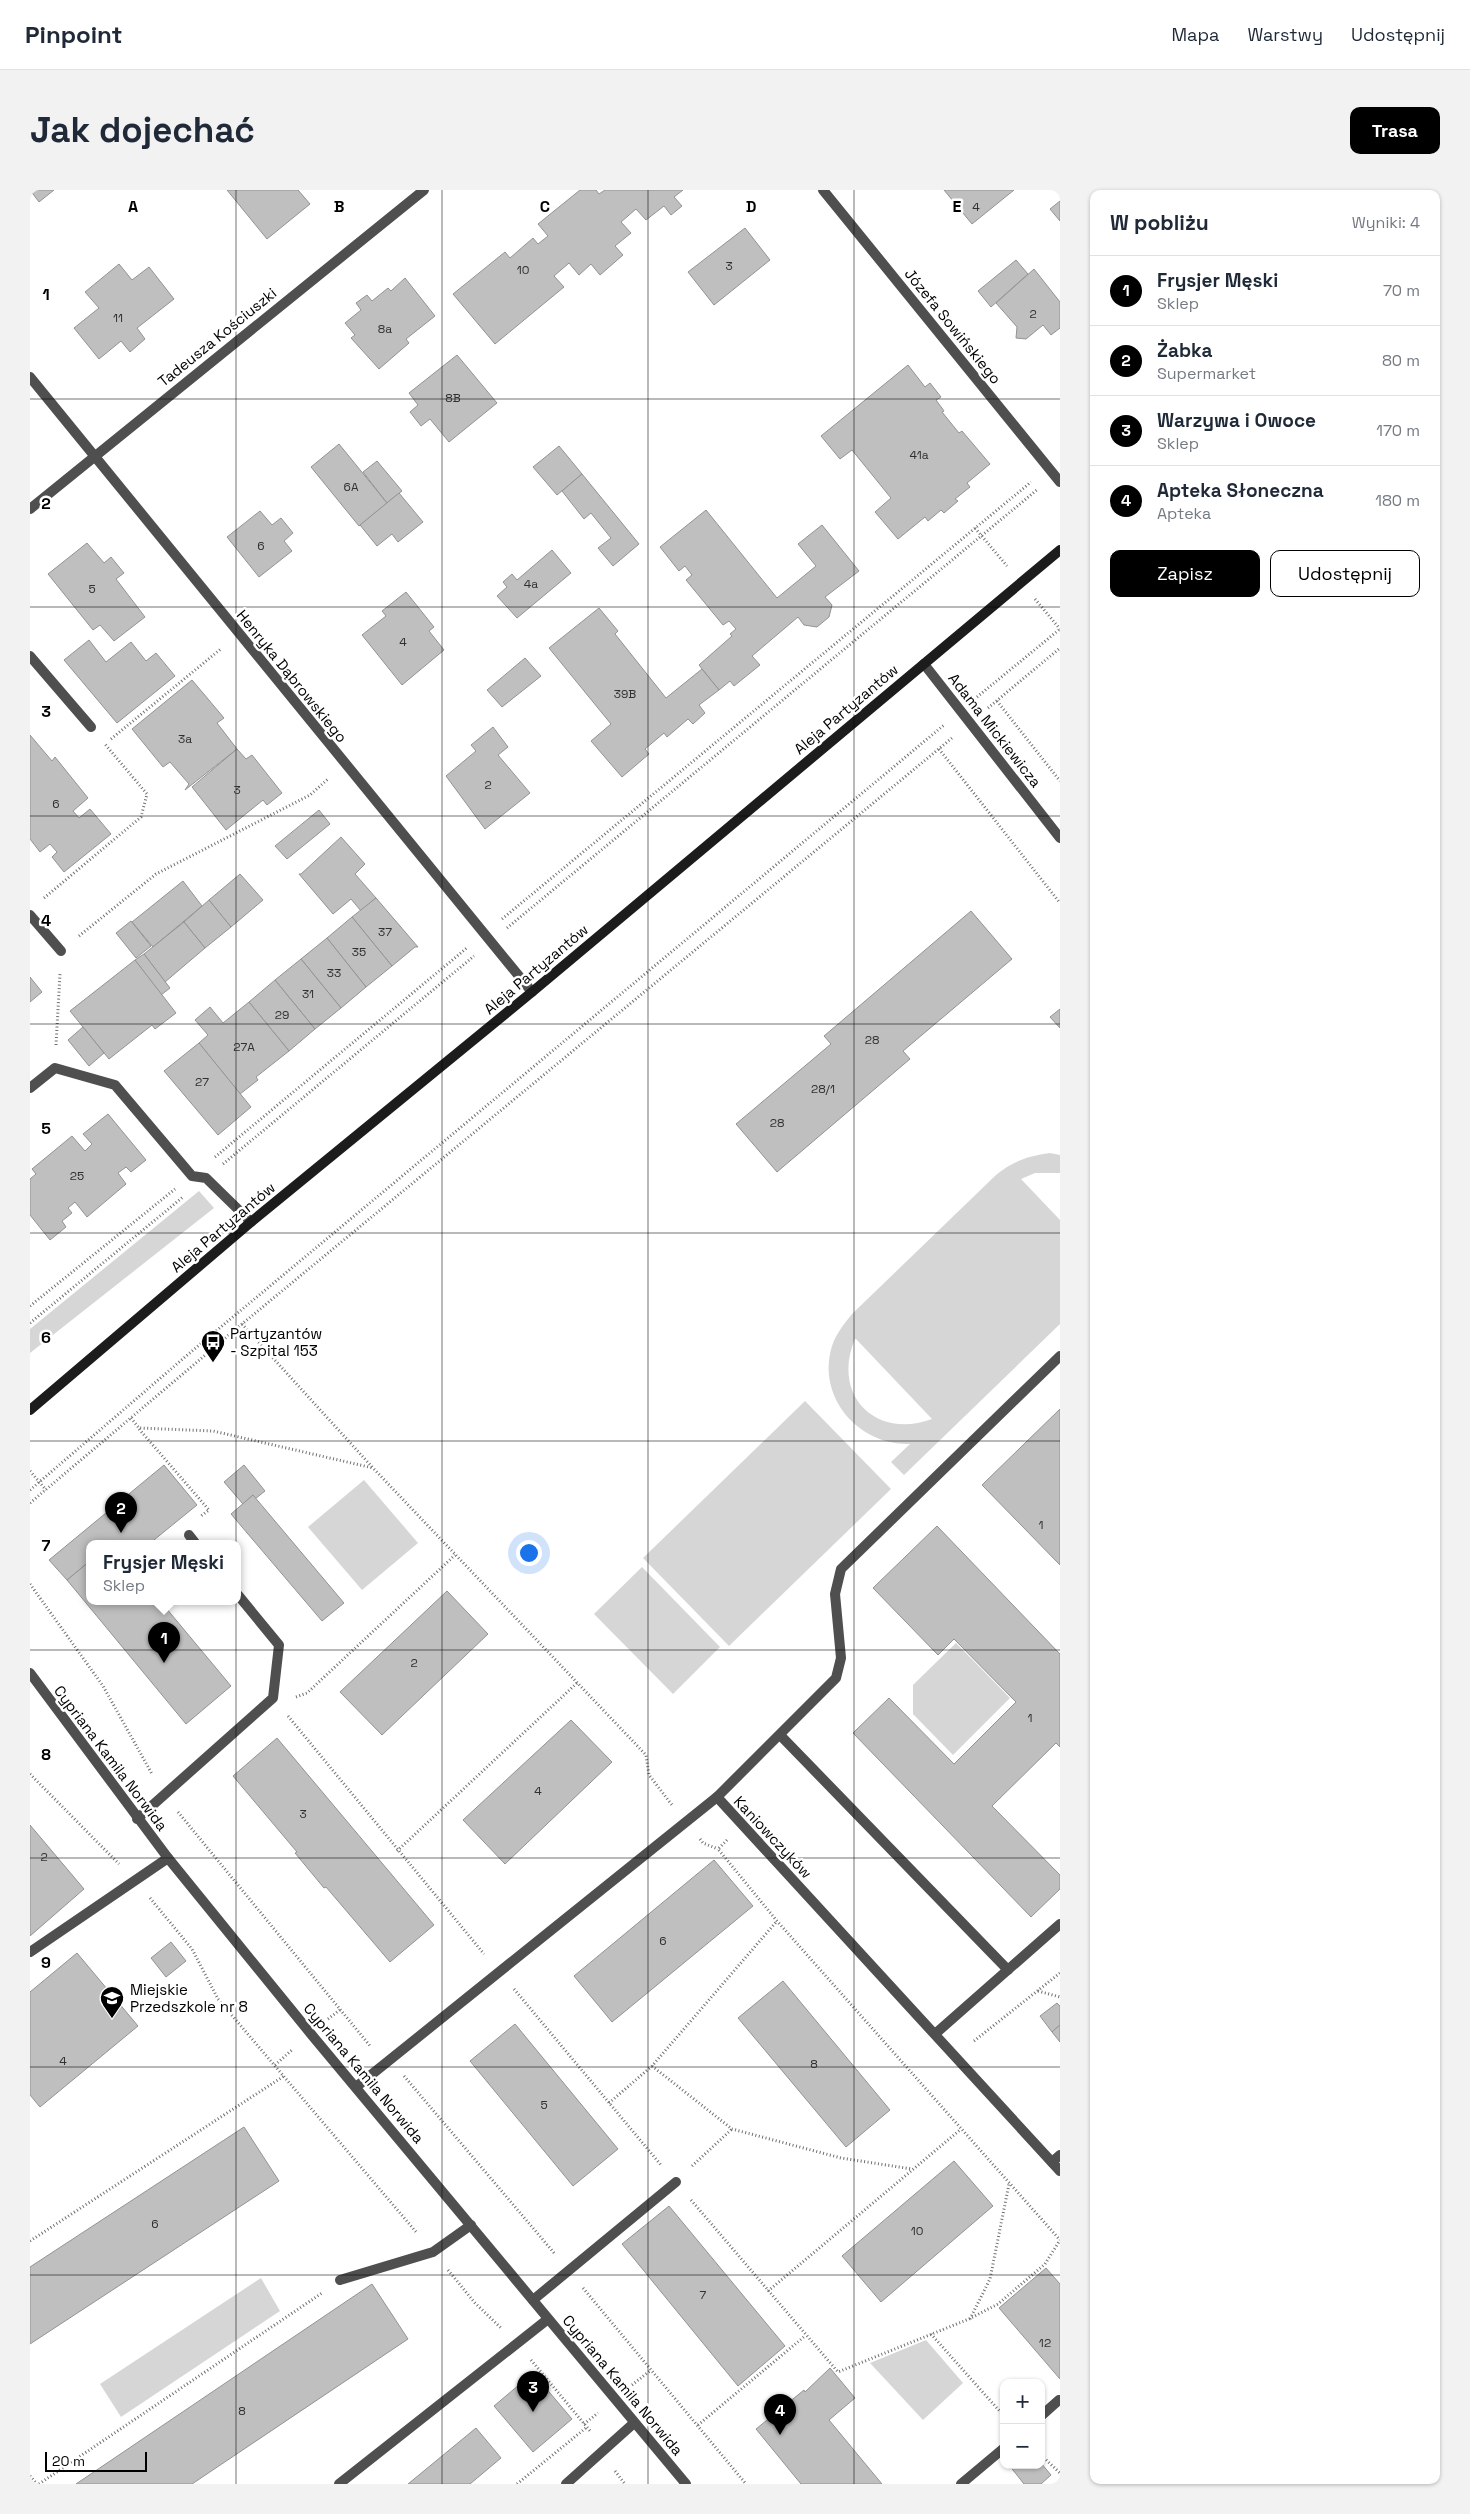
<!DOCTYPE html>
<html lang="pl">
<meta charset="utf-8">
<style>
body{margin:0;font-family:"Space Grotesk",sans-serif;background:#f2f2f3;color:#1f2937}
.controls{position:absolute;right:15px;bottom:15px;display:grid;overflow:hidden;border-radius:10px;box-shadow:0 1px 4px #0004}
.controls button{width:45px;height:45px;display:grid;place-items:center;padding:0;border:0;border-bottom:1px solid #e0e1e3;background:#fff;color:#1f2937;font:25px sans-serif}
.scale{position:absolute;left:15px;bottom:12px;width:102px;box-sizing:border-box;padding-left:5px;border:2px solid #000;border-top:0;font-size:14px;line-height:18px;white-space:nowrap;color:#000;-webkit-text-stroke:4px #fff;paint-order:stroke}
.you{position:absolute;left:498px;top:1362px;width:18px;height:18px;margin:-12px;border:4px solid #fff;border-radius:50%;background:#1a73e8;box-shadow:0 0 0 8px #1a73e833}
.badge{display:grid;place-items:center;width:32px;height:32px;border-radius:50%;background:#000;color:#fff;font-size:16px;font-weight:700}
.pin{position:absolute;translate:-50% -41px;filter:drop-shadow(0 1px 2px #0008)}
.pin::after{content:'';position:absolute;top:26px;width:18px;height:15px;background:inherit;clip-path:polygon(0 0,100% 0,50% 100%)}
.popup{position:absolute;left:56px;top:1350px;width:155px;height:65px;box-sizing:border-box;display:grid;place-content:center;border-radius:10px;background:#fff;filter:drop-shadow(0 1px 4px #0005);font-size:16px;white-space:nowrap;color:#747a83}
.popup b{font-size:19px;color:#1f2937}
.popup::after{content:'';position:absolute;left:50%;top:100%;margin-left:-10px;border:10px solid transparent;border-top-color:#fff}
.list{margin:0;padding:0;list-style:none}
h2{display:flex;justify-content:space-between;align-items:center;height:65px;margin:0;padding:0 20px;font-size:21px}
h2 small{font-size:16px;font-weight:400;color:#747a83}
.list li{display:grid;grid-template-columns:32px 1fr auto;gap:15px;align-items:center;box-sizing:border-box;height:70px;padding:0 20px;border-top:1px solid #e0e1e3}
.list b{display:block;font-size:19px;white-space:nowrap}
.list p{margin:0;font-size:16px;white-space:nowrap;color:#747a83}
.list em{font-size:16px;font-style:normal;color:#747a83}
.actions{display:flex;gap:10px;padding:15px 20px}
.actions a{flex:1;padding:11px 0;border:1px solid #000;border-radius:10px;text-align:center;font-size:18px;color:#000}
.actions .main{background:#000;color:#fff}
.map{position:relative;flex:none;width:1030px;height:2294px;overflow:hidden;border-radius:10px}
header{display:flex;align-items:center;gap:30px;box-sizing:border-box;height:70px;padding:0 25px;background:#fff;border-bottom:1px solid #e0e1e3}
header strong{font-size:24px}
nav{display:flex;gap:28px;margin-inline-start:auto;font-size:18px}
.intro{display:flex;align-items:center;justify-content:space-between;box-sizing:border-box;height:120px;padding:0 30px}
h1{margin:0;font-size:35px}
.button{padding:12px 22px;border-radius:10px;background:#000;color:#fff;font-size:18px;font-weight:700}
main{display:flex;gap:30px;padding:0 30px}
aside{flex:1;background:#fff;border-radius:10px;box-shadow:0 1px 4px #0004}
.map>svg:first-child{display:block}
.green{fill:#d6d6d6;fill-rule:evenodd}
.building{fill:#bfbfbf;stroke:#939393}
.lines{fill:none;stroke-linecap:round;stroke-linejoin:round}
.path{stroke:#717171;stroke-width:3;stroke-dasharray:1 2.5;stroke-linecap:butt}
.service{stroke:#4f4f4f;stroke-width:10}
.minor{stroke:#4f4f4f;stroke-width:10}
.tertiary{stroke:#4f4f4f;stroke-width:10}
.secondary{stroke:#1c1c1c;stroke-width:10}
.grid{fill:none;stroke:#000;stroke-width:1;stroke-opacity:0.55}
.labels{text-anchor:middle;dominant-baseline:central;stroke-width:5;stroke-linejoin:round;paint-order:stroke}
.number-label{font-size:12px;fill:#303030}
.street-label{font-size:15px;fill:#000;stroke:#fff}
.poi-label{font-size:15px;fill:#000;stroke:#fff;text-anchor:start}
.grid-label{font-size:16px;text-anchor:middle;font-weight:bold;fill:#000;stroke:#fff;stroke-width:5;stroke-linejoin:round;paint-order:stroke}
</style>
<header>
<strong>Pinpoint</strong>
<nav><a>Mapa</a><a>Warstwy</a><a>Udostępnij</a></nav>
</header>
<div class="intro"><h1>Jak dojechać</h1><a class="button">Trasa</a></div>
<main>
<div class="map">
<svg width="1030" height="2294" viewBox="0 0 1030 2294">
<rect width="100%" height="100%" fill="#fff"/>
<g class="green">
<path d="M1020,963L1030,965V983H1005L991,989L1030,1030V1134L874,1285L861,1272L880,1254C829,1256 786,1207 802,1156C806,1144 814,1134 822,1124L966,985C983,971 998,966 1020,963ZM825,1149H826L902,1229C846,1250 801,1205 825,1149Z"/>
<path d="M169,1001L184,1018L0,1163V1139Z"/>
<path d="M775,1211L861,1299L699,1456L613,1368Z"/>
<path d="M334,1290L388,1353L332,1400L278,1337Z"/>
<path d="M612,1377L690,1457L643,1504L564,1424Z"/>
<path d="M926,1453L980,1508L923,1565L883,1524V1495Z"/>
<path d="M231,2088L250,2121L91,2227L70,2194Z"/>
<path d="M896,2150L933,2193L893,2230L840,2173Z"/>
</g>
<g class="building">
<path d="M0,0H24L9,12Z"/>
<path d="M197,0H268L280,14L237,49Z"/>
<path d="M550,0H566L569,4L575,0H653L644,7L652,16L641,25L634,16L616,30L606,19L591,32L601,43L585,56L593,65L570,85L561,74L549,85L539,73L524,86L534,97L465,154L423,104L475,62L480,68L503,48L508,54L518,46L508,34Z"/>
<path d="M914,0H984L942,34Z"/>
<path d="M1030,11V31L1020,19Z"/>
<path d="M715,38L740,70L684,115L658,82Z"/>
<path d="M986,70L998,84L961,117L948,101Z"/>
<path d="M89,74L102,90L119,77L144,109L107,138L115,149L100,162L91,151L69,169L44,138L69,118L55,102Z"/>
<path d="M1004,79L1030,112V138L1021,145L1013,135L996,149L986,148L987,137L966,113Z"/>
<path d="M375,88L405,126L376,149L379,153L349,179L321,148L325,145L315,133L331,120L326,113L337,105L342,111L358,98L361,101Z"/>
<path d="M427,165L467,213L419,252L400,229L391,236L380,222L388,215L379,203Z"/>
<path d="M878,175L895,197L900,193L911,207L906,210L914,221L912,222L929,243L932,241L960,274L937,293L940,297L925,309L928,311L914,323L911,320L898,331L895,327L868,349L845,322L861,308L822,260L810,269L791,246Z"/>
<path d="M309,254L357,313L329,336L281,277Z"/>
<path d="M529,256L552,284L527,305L503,277Z"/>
<path d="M347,271L372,301L357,313L333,282Z"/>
<path d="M552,284L609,354L583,376L568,358L581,348L561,323L554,329L532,301Z"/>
<path d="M369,303L393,332L368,352L362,344L347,356L330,335Z"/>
<path d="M676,320L747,408L786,376L768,354L792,335L829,381L795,407L802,415L799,427L787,437L774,435L768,427L722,466L730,475L704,496L700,491L689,500L669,475L702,446L700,444L706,439L699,431L693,435L656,390L662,385L655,376L649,381L630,357Z"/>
<path d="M230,321L242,335L251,328L263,343L254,351L262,361L229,387L197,347Z"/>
<path d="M57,353L74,373L81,367L94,383L86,389L115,427L84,451L70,435L63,440L18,384Z"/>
<path d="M522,360L541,383L487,428L467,406L477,397L473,392L482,384L487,390Z"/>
<path d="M376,402L404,437L399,441L414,460L372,495L332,445L356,426L352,421Z"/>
<path d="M569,418L588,441L585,444L636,508L672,479L689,500L669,515L675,523L663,534L658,529L637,547L634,543L615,559L619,564L592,587L561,551L581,534L519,458Z"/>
<path d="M59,450L76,472L101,452L116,471L126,463L145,486L87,533L34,470Z"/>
<path d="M495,468L511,486L472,517L457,500Z"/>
<path d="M162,490L194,528L187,533L207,559L155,600L159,594L140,572L133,577L102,539Z"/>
<path d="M463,537L478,557L468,565L500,603L455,639L416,586L446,561L441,555Z"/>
<path d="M0,545L22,571L25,567L58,608L43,621L49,628L60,619L81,644L34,682L22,667L27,662L20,654L10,662L0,649Z"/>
<path d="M207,559L216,569L222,565L252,603L237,615L233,610L196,640L162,597Z"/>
<path d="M289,620L300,634L257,669L245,656Z"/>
<path d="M311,647L335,674L325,684L346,708L331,721L321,709L303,724L269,684H271Z"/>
<path d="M210,684L233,710L201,737L179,710Z"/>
<path d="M153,691L172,716L123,757L102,732Z"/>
<path d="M346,708L388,757H385L362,776L322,727Z"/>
<path d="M179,710L201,737L175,758L154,732Z"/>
<path d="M941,721L982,769L873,861L880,869L747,982L706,934L801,854L794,846Z"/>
<path d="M322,727L362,776L336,797L297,748Z"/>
<path d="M101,731L121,756L106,768L86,743Z"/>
<path d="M154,732L175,758L135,792L114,764Z"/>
<path d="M297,748L336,797L311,818L271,769Z"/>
<path d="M114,764L140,798L131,805L105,770Z"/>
<path d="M271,769L311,818L285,839L245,790Z"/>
<path d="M105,770L146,823L125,839L122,835L79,869L40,821Z"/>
<path d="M0,787L12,802L0,812Z"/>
<path d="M245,790L285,839L259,861L219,812Z"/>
<path d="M219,812L259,861L226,887L228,890L210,904L169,853L178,845L165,830L180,817L193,833Z"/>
<path d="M1030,819V838L1020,827Z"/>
<path d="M53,837L74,863L59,876L38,850Z"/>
<path d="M169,853L221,917L188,945L134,881Z"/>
<path d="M78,924L116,970L101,982L96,977L88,983L96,994L57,1027L45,1012L38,1018L42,1023L32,1031L36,1037L20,1050L0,1025V989L6,984L2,979L42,946L55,961L62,954L53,944Z"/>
<path d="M1030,1219V1375L952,1295Z"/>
<path d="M134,1275L167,1315L119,1354H60V1371L37,1390L19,1370Z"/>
<path d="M214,1275L235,1301L225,1309L223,1305L213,1314L194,1292Z"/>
<path d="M223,1305L314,1413L292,1431L201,1324Z"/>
<path d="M907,1336L1030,1464V1557L1026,1553L962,1616L1030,1685V1699L1001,1727L823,1543L859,1508L924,1574L986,1512L924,1449L908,1465L843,1398Z"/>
<path d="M60,1371V1412H131L201,1496L156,1534L37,1390Z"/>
<path d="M417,1401L458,1444L352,1545L310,1502Z"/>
<path d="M541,1530L582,1572L475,1674L433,1630Z"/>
<path d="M247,1548L404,1735L360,1772L296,1697L294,1698L265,1663L267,1662L203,1586Z"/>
<path d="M0,1635L54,1699L0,1746Z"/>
<path d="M684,1670L723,1716L582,1832L544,1786Z"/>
<path d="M141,1752L156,1771L136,1787L121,1768Z"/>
<path d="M47,1763L108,1836L10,1917L0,1905V1802Z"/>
<path d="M753,1791L860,1920L816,1957L708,1828Z"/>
<path d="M1027,1813L1030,1816V1835L1022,1842L1010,1826Z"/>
<path d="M485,1834L588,1959L543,1996L440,1871Z"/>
<path d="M1030,1835V1852L1022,1842Z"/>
<path d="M214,1937L249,1991L0,2154V2077Z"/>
<path d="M924,1971L963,2016L851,2112L812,2066Z"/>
<path d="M639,2016L755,2156L708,2196L592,2054Z"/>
<path d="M1016,2078L1030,2094V2189L969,2118Z"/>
<path d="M342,2094L378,2149L162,2294H46Z"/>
<path d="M800,2178L825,2208L799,2230L852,2294H771L726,2239L774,2200L775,2202Z"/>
<path d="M503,2183L542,2229L503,2262L464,2216Z"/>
<path d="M446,2238L471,2268L440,2294H378Z"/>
<path d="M1011,2273L1021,2285L1011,2294H994L979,2275H1011Z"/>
</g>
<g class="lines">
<g class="path">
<path d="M945,338L977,376"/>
<path d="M1005,409L1030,439"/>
<path d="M947,507L1030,439"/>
<path d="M967,511L1030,591"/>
<path d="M958,518L1030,458"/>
<path d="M81,549L192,458"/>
<path d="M909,559L1030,713"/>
<path d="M14,708L111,627L117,604L74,553"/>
<path d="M472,729L1001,292"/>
<path d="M477,738L1008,299"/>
<path d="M49,746L126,684L280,605L298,589"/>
<path d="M26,855L30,784"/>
<path d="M185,967L438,757"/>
<path d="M193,974L444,766"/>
<path d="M0,1116L145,999"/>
<path d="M0,1133L153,1007"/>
<path d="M212,1134L344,1279L616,1565L619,1585L642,1615"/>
<path d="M101,1228L109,1238L183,1241L343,1278"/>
<path d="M109,1239L179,1320L171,1326"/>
<path d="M0,1281L16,1300"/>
<path d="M0,1300L162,1161L914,535"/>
<path d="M0,1313L212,1134L922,548"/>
<path d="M0,1394L73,1496L122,1584"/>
<path d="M266,1507L277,1503L425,1365"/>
<path d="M258,1526L454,1764"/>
<path d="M0,1584L89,1674"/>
<path d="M148,1622L341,1857"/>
<path d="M670,1649L673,1653L688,1659"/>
<path d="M697,1650L688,1659L747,1731L1030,2050"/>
<path d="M367,1661L547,1493"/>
<path d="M120,1708L162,1759L188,1809L387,2043"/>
<path d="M484,1799L631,1975"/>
<path d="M1008,1801L1030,1807"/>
<path d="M298,1829L311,1819"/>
<path d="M944,1851L1030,1783"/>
<path d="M245,1875L263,1859"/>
<path d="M622,1876L702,1939L811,1968L882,1979"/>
<path d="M374,1886L525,2064"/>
<path d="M579,1913L622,1876L747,1731"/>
<path d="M662,1976L702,1939"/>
<path d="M661,2010L808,2182L939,2129L968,2114L1015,2074L1030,2050"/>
<path d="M0,2051L254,1886"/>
<path d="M418,2080L445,2113L471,2138"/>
<path d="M553,2098L716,2294"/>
<path d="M738,2101L931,1939"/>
<path d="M940,2129L960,2089L979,1994"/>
<path d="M901,2144L974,2226"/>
<path d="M501,2170L561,2242"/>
<path d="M602,2195L621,2180"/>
<path d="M554,2234L568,2223"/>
<path d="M668,2235L775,2146"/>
<path d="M1011,2265L1030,2283"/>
<path d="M585,2281L595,2294"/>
<path d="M0,2286L7,2294"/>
<path d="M9,2294L292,2103"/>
<path d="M487,2294L557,2237"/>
</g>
<g class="service">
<path d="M0,466L61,537"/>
<path d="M0,725L31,761"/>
<path d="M0,898L25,878L85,895L162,986L176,988L221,1032"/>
<path d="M159,1345L166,1354"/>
<path d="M750,1545L978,1780"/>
<path d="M687,1607L806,1488L811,1468L805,1404L811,1379L1030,1166"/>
<path d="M107,1629L243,1508L249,1455L208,1405"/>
<path d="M0,1762L138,1668"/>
<path d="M905,1844L1030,1734"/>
<path d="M1022,1972L1030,1965"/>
<path d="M310,2090L403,2062L441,2035"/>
<path d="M503,2110L646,1992"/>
<path d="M1011,2226L1029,2210"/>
<path d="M309,2294L518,2129"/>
<path d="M536,2294L604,2233"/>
<path d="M931,2294L974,2258"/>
</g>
<g class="minor">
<path d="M793,0L1030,292"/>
<path d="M0,187L502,802"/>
<path d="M0,319L394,0"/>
<path d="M894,474L1030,648"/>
<path d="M326,1897L687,1607L1030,1981"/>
</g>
<path class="tertiary" d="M0,1483L138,1668L281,1844L656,2294"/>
<path class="secondary" d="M0,1220L221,1032L502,802L1030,360"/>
</g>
<path class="grid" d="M206,0V2294M412,0V2294M618,0V2294M824,0V2294M0,209H1030M0,417H1030M0,626H1030M0,834H1030M0,1043H1030M0,1251H1030M0,1460H1030M0,1668H1030M0,1877H1030M0,2085H1030"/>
<defs>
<g id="bus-pin" transform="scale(1.25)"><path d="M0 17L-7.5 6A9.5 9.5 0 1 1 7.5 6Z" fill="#000" stroke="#fff"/><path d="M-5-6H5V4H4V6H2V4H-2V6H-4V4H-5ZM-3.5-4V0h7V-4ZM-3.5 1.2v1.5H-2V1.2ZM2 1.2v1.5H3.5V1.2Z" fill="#fff"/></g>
<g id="school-pin" transform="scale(1.25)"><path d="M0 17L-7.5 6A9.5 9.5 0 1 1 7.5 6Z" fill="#000" stroke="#fff"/><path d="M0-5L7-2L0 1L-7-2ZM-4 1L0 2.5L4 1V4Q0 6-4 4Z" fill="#fff"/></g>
</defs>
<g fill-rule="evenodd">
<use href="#bus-pin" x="183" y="1152"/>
<use href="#school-pin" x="82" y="1808"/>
</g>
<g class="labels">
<g class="number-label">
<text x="946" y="17">4</text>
<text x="699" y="76">3</text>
<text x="493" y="80">10</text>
<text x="1003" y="124">2</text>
<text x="88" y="128">11</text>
<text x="355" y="139">8a</text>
<text x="423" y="208">8B</text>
<text x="889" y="265">41a</text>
<text x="321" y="297">6A</text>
<text x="231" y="356">6</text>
<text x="501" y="394">4a</text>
<text x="62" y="399">5</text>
<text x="373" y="452">4</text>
<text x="595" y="504">39B</text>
<text x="155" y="549">3a</text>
<text x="458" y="595">2</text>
<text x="207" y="600">3</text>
<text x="26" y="614">6</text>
<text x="355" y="742">37</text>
<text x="329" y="762">35</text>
<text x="304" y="783">33</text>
<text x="278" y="804">31</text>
<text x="252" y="825">29</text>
<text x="842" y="850">28</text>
<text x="214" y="857">27A</text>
<text x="172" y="892">27</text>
<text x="793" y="899">28/1</text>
<text x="747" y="933">28</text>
<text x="47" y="986">25</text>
<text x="1011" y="1335">1</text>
<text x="384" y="1473">2</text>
<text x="1000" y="1528">1</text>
<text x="508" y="1601">4</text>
<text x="273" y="1624">3</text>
<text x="14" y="1667">2</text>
<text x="633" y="1751">6</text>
<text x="33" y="1871">4</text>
<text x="784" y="1874">8</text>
<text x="514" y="1915">5</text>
<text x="125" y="2034">6</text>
<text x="887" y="2041">10</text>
<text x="673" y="2105">7</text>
<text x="1015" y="2153">12</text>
<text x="212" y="2221">8</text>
</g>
<g class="street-label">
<text transform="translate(923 136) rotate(51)">Józefa Sowińskiego</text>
<text transform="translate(187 147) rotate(-39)">Tadeusza Kościuszki</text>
<text transform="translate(262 486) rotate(51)">Henryka Dąbrowskiego</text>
<text transform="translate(816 519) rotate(-40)">Aleja Partyzantów</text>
<text transform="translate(965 540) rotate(52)">Adama Mickiewicza</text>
<text transform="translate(506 779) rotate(-40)">Aleja Partyzantów</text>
<text transform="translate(193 1037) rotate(-40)">Aleja Partyzantów</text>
<text transform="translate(81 1568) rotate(53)">Cypriana Kamila Norwida</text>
<text transform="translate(743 1647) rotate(47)">Kaniowczyków</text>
<text transform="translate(334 1883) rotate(50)">Cypriana Kamila Norwida</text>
<text transform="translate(593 2195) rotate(50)">Cypriana Kamila Norwida</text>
</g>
<g class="poi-label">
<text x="200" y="1143">Partyzantów<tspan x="200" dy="17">- Szpital 153</tspan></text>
<text x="100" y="1799">Miejskie<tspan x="100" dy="17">Przedszkole nr 8</tspan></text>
</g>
</g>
<g class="grid-label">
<text x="103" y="22">A</text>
<text x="309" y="22">B</text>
<text x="515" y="22">C</text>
<text x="721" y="22">D</text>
<text x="927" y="22">E</text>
<text x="16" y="110">1</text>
<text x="16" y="319">2</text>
<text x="16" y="527">3</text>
<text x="16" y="736">4</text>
<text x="16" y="944">5</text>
<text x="16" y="1153">6</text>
<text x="16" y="1361">7</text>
<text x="16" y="1570">8</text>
<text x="16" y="1778">9</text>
</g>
</svg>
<div class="controls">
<button>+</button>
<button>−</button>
</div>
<div class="scale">20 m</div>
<div class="you"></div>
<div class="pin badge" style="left:134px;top:1473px">1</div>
<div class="popup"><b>Frysjer Męski</b>Sklep</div>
<div class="pin badge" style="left:91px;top:1343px">2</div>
<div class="pin badge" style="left:503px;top:2222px">3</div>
<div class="pin badge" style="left:750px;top:2245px">4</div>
</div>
<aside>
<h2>W pobliżu<small>Wyniki: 4</small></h2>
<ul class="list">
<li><span class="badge">1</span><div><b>Frysjer Męski</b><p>Sklep</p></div><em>70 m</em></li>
<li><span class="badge">2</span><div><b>Żabka</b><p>Supermarket</p></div><em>80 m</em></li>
<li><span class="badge">3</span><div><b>Warzywa i Owoce</b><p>Sklep</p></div><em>170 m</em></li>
<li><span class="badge">4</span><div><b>Apteka Słoneczna</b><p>Apteka</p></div><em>180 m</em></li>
</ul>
<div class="actions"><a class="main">Zapisz</a><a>Udostępnij</a></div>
</aside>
</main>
